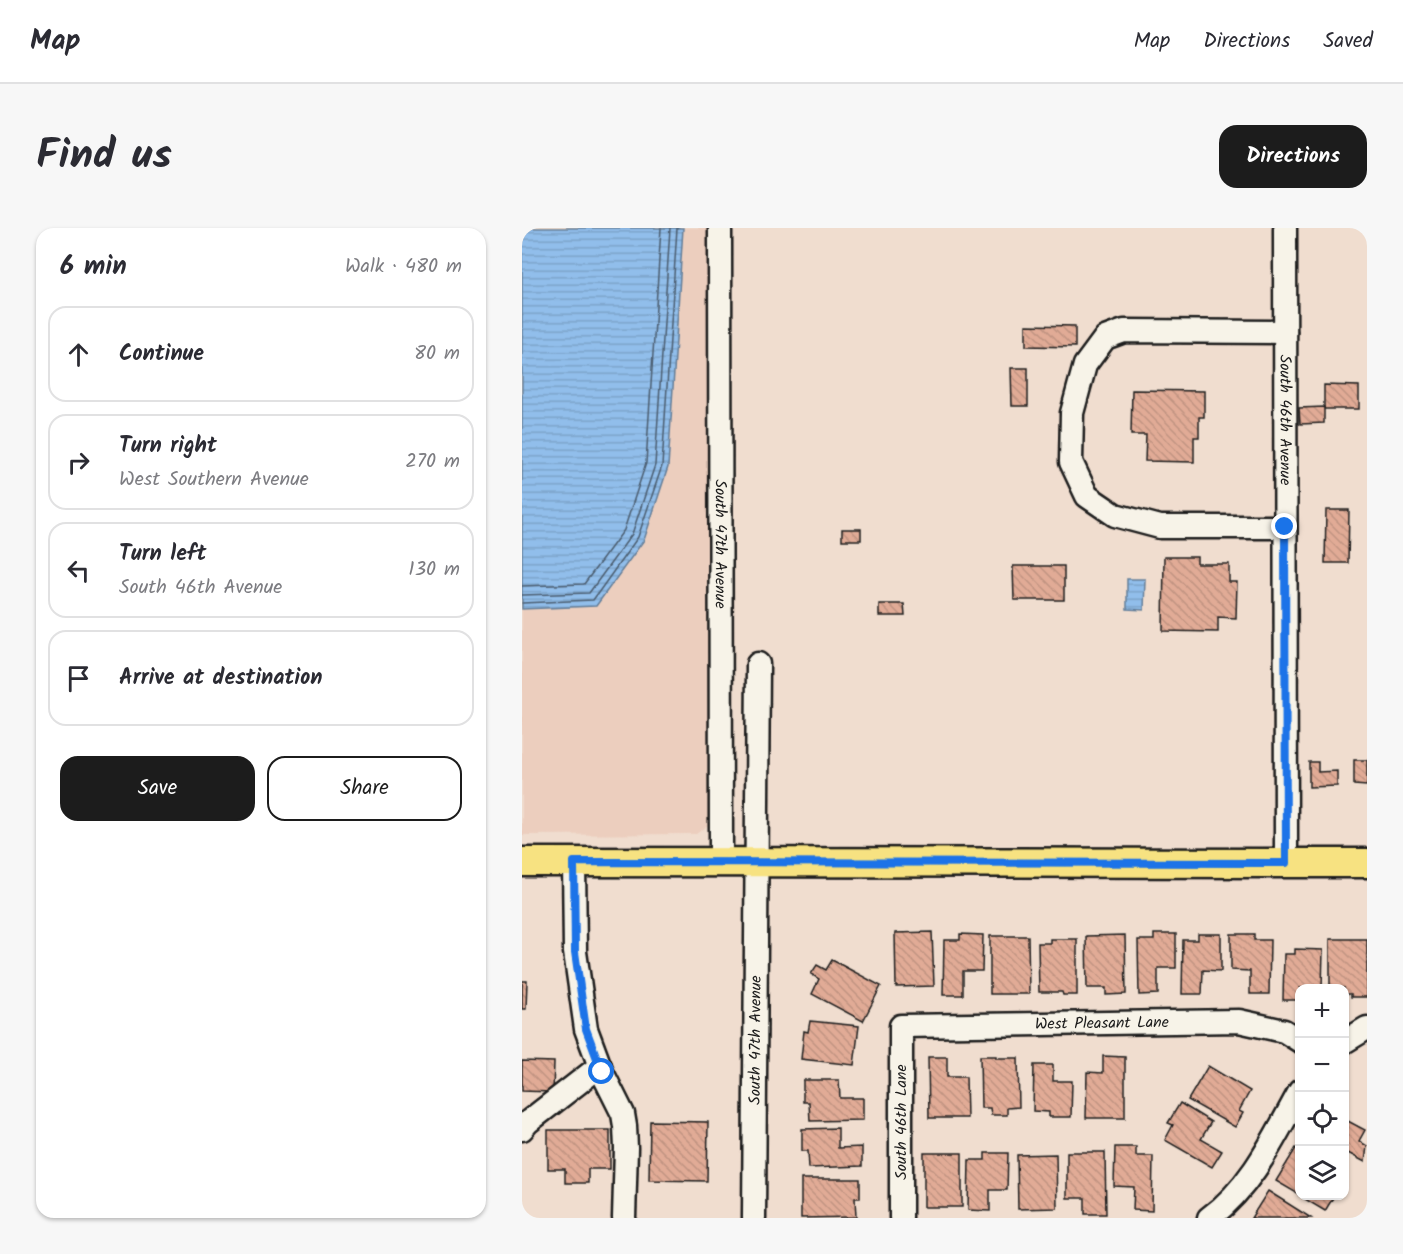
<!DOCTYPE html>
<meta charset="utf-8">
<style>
body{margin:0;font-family:Kalam,sans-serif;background:#f7f7f7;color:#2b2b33}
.controls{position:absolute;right:18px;bottom:18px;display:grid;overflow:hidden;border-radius:12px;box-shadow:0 2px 4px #0004}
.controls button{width:54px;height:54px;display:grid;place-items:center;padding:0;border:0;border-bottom:2px solid #e1e1e2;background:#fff;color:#2b2b33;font:30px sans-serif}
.stop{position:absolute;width:18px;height:18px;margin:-14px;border:4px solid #1a73e8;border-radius:50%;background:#fff}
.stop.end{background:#1a73e8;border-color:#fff;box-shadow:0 2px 6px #0008}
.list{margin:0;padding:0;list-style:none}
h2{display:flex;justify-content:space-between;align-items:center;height:78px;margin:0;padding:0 24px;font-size:26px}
h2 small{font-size:20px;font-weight:400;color:#7c7c81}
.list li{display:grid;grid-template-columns:39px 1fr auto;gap:18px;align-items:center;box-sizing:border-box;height:96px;margin:0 12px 12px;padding:0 12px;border:2px solid #e1e1e2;border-radius:18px}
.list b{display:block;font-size:22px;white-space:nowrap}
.list p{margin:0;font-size:20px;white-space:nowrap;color:#7c7c81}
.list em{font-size:20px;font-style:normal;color:#7c7c81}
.actions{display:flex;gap:12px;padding:18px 24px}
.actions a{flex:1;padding:14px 0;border:2px solid #1c1c1c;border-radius:18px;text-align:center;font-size:21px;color:#1c1c1c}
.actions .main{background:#1c1c1c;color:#fff}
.icon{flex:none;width:33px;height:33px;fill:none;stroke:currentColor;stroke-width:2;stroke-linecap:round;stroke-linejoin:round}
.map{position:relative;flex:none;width:845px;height:990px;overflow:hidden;border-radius:18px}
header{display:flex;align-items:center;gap:36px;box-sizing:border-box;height:84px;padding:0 30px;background:#fff;border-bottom:2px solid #e1e1e2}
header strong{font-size:28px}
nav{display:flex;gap:33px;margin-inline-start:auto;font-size:21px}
.intro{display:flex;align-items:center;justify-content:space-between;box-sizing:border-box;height:144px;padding:0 36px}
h1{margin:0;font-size:42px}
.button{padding:15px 27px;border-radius:18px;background:#1c1c1c;color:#fff;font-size:21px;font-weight:700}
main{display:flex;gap:36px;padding:0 36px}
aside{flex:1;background:#fff;border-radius:18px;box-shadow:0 2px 4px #0004}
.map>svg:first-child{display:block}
.built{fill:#eccebe}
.water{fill:url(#water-rules);stroke:#627d98;stroke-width:1.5}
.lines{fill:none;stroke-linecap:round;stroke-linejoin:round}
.shore{stroke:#4b5d6f;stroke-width:1.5}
.building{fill:url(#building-back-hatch);stroke:#1c1c1c;stroke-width:1.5}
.minor-casing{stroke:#1c1c1c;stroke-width:27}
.major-casing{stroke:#1c1c1c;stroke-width:33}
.minor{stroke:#f7f3e8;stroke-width:22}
.major{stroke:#f7e281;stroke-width:28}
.route{stroke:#1a73e8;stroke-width:8}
.labels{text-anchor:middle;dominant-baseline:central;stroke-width:4.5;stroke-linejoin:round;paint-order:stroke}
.street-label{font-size:16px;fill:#1c1c1c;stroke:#f7f3e8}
</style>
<header>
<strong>Map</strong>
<nav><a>Map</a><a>Directions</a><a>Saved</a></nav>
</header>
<div class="intro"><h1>Find us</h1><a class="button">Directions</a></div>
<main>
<aside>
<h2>6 min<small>Walk · 480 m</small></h2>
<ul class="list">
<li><svg class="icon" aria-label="ahead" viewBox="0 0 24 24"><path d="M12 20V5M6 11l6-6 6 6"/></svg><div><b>Continue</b></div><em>80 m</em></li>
<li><svg class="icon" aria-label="right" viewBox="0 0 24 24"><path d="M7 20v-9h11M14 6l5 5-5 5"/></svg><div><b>Turn right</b><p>West Southern Avenue</p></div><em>270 m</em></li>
<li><svg class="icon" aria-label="left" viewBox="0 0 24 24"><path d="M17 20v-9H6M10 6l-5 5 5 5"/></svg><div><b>Turn left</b><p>South 46th Avenue</p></div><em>130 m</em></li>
<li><svg class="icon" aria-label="arrive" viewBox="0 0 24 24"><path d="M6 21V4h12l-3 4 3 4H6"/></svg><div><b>Arrive at destination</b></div></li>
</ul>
<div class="actions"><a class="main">Save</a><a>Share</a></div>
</aside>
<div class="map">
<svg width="845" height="990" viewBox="0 0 845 990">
<defs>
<pattern id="water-rules" width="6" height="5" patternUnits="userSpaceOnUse" patternTransform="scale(1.5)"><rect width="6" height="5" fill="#91beeb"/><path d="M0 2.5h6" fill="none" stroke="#7ca3c9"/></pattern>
<pattern id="building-back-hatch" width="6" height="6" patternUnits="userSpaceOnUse" patternTransform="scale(1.5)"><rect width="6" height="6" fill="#e1ab96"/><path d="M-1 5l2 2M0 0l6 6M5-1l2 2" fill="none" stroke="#c09381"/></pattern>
</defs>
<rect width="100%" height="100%" fill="#f0ddcf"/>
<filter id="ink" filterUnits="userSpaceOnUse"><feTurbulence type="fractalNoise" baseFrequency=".0167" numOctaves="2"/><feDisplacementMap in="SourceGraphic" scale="12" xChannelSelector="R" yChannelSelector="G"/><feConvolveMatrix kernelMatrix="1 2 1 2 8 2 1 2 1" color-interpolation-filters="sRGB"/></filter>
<g filter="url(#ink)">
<path class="built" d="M0,0H185L192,569L186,598L174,606L0,607Z"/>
<g class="water">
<path d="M0,0H161L146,239L122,312L74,378L0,381Z"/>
<path d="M605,351H623L622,382L605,381Z"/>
</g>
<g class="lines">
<g class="shore">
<path d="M0,358L62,356L102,302L124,235L139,0"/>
<path d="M0,367L67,365L110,306L133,237L148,0"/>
<path d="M0,375L71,372L116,309L140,238L155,0"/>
</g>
</g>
<g class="building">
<path d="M504,97L553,98V119L504,118Z"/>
<path d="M489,140H506V178H490Z"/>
<path d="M802,157L837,158V181H802Z"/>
<path d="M610,162L682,163V189H677V209H672V234L623,233L624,207H609Z"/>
<path d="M802,179V195L778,196L777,180Z"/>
<path d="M804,282H827L826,335H803Z"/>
<rect x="320" y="301" width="19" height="11"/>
<path d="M642,329H675V336H707V354H715L714,390L696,389V404L641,403Z"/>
<path d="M491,338H542V372H492Z"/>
<path d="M357,376H382L383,388H357Z"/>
<path d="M832,532H845V558L832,557Z"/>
<path d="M787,534H796V544L815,543V558L787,559Z"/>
<path d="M410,704L412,758L374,759L373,705Z"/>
<path d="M438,706L461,707L460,743H441V767H421L422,712H438Z"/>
<path d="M632,706H654V740H636V766L617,767L616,712H632Z"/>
<path d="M676,706H699V743L681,742L680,766H660L661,712H676Z"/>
<path d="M709,706H732V712H748L747,766H728V743L709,742Z"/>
<path d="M603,707L604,766L584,767V760H565L564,708Z"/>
<path d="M468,708H506L507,766H468Z"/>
<path d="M528,711H555V767H541L540,764H517L516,715H528Z"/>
<path d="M808,711H845V769H829V766H822V760H808Z"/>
<path d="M773,721L801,722L800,760H778V772H761L762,726H773Z"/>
<path d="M310,732L359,758L341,793L290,766L297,751L289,746L295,737L304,742Z"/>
<path d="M0,753H5L4,781H0Z"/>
<path d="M288,793L337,798L332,837L279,831L282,803L286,804Z"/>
<path d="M458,828H474V830H496L497,879L485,880V887H469L468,880H459Z"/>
<path d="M581,828L603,829V890H564L565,844L581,845Z"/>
<path d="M406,829H425V849H444L445,890H407Z"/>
<path d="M0,833L32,834L31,864L0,863Z"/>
<path d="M512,837H531V853H550L549,889H527V884L511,883Z"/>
<path d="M686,838L728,863L717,883L721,885L713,899L666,872Z"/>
<path d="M281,852H317L318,870H341V892L288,893L287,874H281Z"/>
<path d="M658,875L689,894L679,911L700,923L690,939L643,912L651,897L646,895Z"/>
<path d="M822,891L843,902L837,913L845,918L843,934L826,925L822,931Z"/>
<path d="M128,893L186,894L185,953L127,952Z"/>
<path d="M316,900V920L340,919V938L287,940L286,923H280V901Z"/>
<path d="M26,902H88V941H66V955H43V941H26Z"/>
<path d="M593,919H614V928H631L630,983L611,982L612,959L592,958Z"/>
<path d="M774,920L778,922V967L754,953Z"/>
<path d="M545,924H583L584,986H563V970H545Z"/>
<rect x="402" y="925" width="38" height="54"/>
<path d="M463,925H486L485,962H468V983L446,982L447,932H463Z"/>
<path d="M534,926L535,980L496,981L495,927Z"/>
<path d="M279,951H338V970H333L334,989L279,990Z"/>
<path d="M746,963L789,990H729Z"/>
<path d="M778,968H812L803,983Z"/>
</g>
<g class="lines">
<g class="minor-casing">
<g id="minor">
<path id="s1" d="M198,0L199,634"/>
<path id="s2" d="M763,0L764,635"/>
<path d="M763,299H638L593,287L565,268L549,234L550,185L563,137L583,110L602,103L763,104"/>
<path d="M52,634L53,724L64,801L80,844L101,886L103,898L104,920L102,990"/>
<path d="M822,814L845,800"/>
<path d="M0,901L6,894L78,838"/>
<path id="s3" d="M232,990L236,436"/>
<path id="s4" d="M379,990V798L717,793L762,803L778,813"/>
<path d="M687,990C730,959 753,908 778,863"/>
</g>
</g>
<g class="major-casing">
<path id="major" d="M0,634L845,635"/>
</g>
<use href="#minor" class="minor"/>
<use href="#major" class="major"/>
</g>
</g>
<g class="lines" filter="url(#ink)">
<path class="route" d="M80,844L64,801L53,724L52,634L764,635L763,299"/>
</g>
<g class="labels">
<g class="street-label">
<text stroke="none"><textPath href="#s2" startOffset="192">South 46th Avenue</textPath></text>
<text stroke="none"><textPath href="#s1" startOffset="316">South 47th Avenue</textPath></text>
<text stroke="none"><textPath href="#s4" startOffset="393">West Pleasant Lane</textPath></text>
<text stroke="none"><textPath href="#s3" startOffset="178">South 47th Avenue</textPath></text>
<text transform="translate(379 894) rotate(-90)">South 46th Lane</text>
</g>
</g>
</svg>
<div class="controls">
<button>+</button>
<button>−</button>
<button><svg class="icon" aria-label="locate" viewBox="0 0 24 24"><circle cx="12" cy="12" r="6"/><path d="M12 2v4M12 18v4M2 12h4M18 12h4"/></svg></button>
<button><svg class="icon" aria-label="layers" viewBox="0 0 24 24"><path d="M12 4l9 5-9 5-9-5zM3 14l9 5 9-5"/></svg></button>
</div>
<div class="stop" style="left:80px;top:844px"></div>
<div class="stop end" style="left:763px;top:299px"></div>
</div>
</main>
